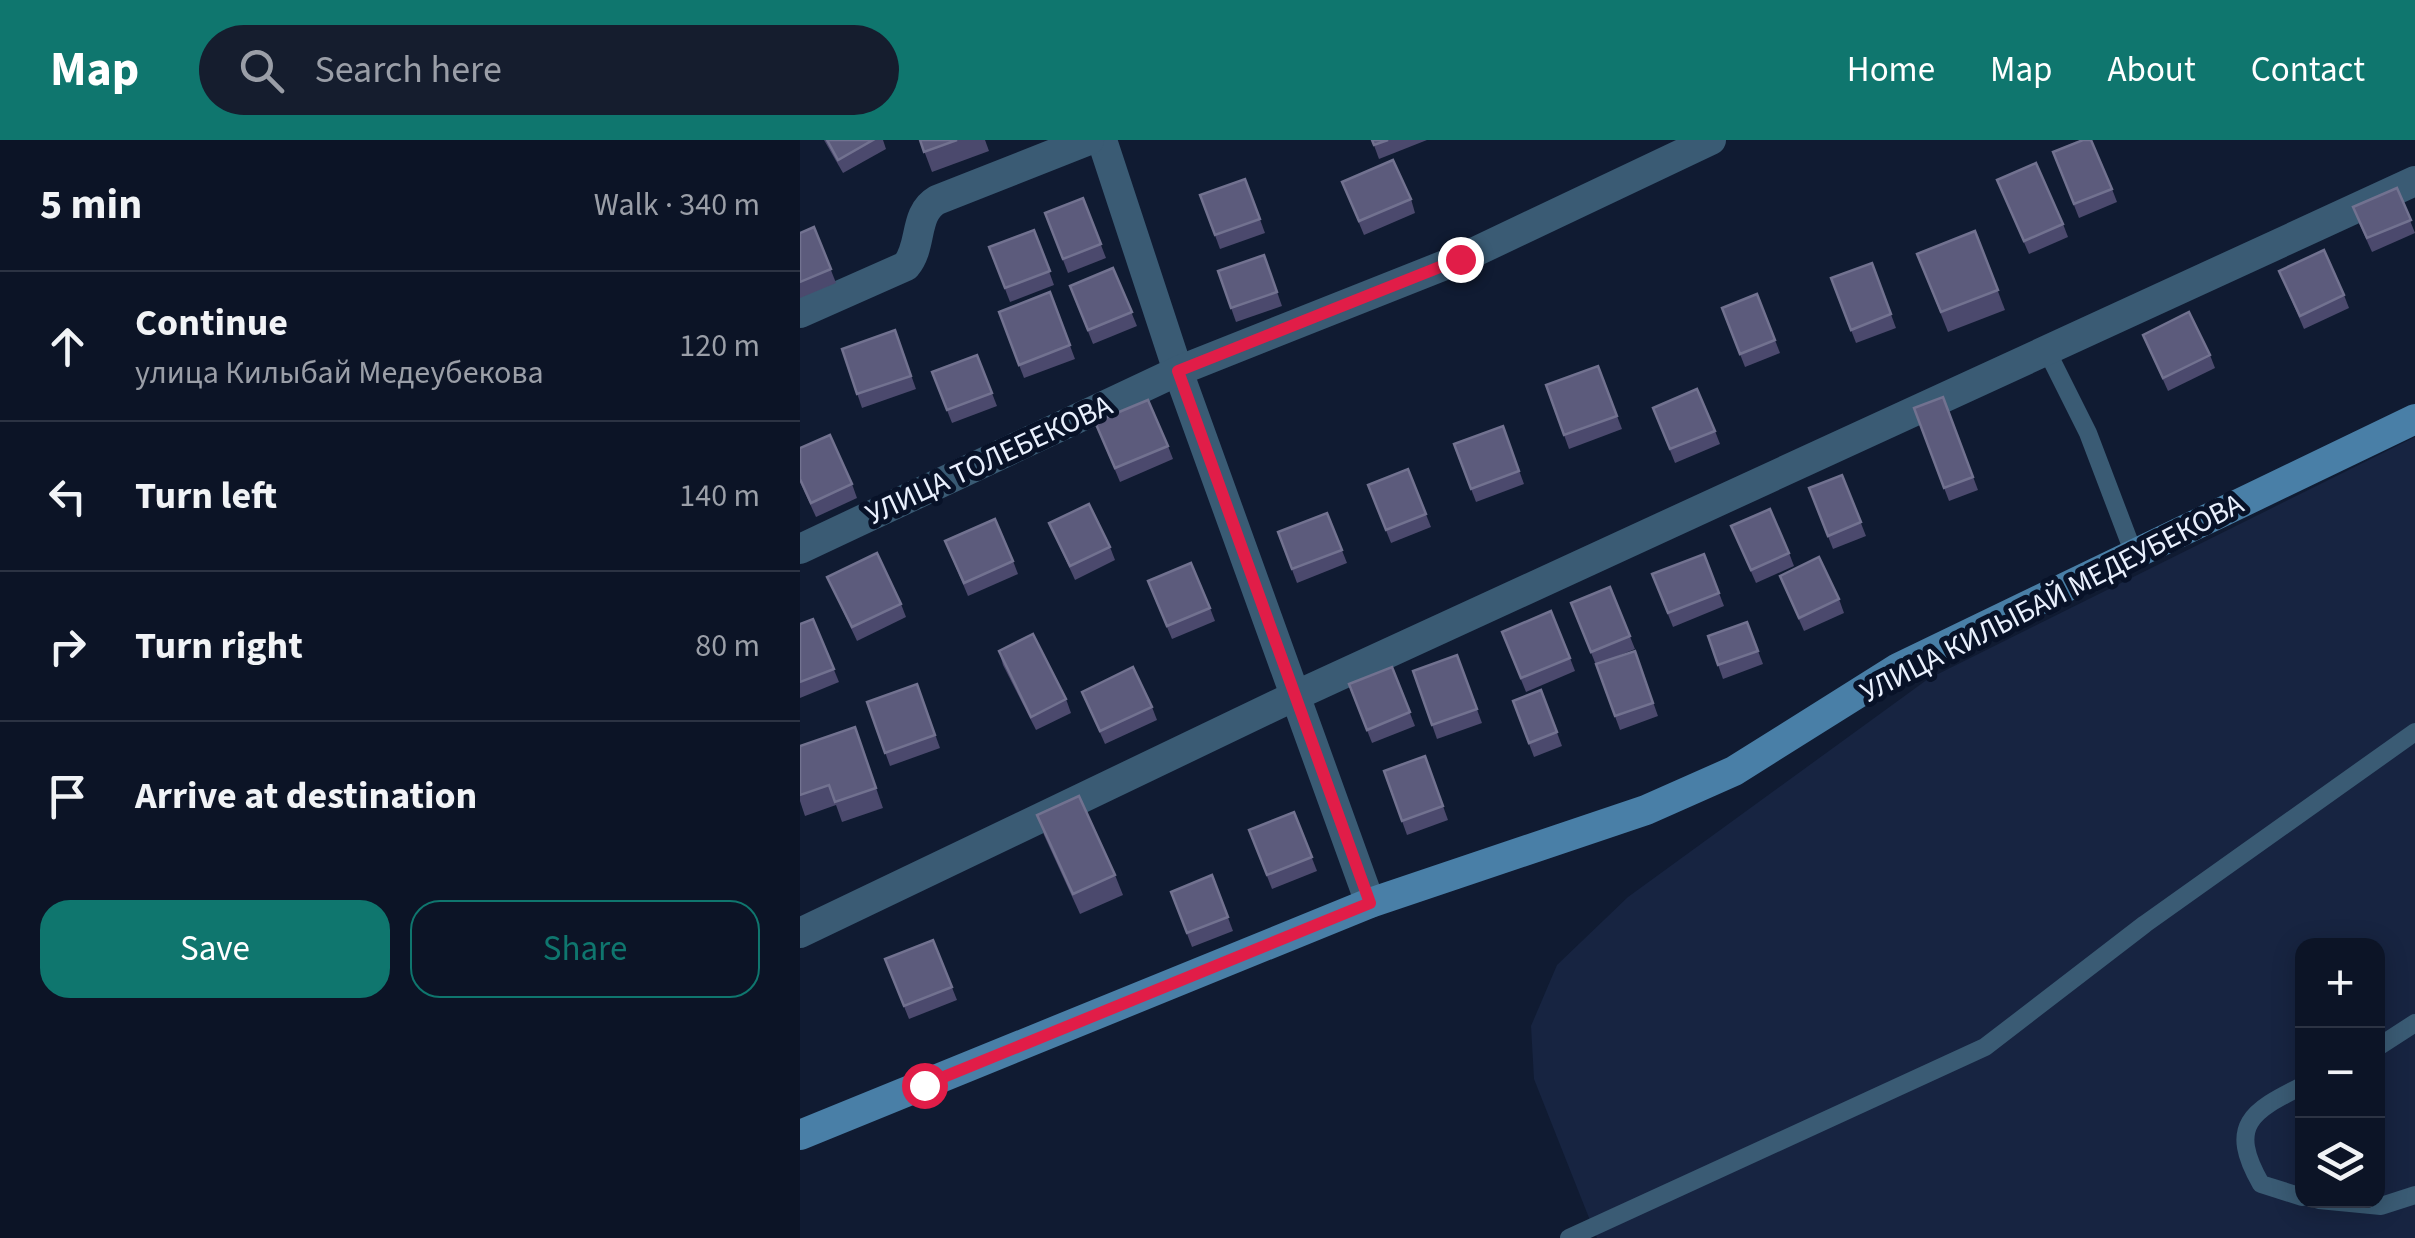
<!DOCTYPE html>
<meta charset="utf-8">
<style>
body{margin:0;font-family:"Source Sans 3",sans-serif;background:#151d2e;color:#f1f3f6}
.controls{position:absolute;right:30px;bottom:30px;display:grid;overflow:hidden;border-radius:20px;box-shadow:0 5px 25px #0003}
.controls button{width:90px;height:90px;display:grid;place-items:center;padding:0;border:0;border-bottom:2px solid #2c3343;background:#0c1426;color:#f1f3f6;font:50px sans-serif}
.stop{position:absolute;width:30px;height:30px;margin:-22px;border:8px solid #e11d48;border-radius:50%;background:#fff}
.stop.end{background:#e11d48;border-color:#fff;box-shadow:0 2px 10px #0008}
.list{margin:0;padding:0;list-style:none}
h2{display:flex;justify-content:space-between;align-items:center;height:130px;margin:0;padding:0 40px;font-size:42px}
h2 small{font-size:32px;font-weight:400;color:#9a9ea7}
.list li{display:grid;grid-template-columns:65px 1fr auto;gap:30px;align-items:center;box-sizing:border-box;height:150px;padding:0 40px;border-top:2px solid #2c3343}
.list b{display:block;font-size:38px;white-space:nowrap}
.list p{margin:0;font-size:32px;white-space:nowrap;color:#9a9ea7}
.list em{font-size:32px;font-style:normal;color:#9a9ea7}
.actions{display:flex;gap:20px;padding:30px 40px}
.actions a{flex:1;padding:22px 0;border:2px solid #0f766e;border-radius:30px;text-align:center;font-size:35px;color:#0f766e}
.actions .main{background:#0f766e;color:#fff}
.icon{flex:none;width:55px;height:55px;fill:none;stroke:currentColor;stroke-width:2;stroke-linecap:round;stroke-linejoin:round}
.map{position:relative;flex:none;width:1615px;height:1098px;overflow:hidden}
header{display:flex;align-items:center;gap:60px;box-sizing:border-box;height:140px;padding:0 50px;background:#0f766e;color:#fff}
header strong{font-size:48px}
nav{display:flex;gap:55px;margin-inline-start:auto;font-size:35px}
.search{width:700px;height:90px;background:#151d2e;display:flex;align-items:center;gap:25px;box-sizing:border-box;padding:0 35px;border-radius:55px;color:#9a9ea7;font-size:38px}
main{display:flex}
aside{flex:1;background:#0c1426}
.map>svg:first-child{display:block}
.built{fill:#172441;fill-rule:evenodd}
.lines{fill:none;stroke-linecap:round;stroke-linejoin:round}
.lane{stroke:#3a5b74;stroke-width:18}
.street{stroke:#3a5b74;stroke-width:30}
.secondary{stroke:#497fa7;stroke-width:30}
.wall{fill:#4b496d}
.building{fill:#5c5b7c;stroke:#727290;stroke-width:2.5}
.route{stroke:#e11d48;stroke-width:12}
.labels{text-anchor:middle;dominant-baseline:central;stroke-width:10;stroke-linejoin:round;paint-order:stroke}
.street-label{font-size:30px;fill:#e9f0fd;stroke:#081228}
</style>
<header>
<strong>Map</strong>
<div class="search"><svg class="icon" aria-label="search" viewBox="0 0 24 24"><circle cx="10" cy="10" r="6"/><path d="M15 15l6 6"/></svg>Search here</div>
<nav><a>Home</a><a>Map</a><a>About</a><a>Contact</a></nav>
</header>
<main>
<aside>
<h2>5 min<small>Walk · 340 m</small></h2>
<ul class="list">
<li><svg class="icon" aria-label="ahead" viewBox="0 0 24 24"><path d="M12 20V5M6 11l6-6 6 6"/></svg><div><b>Continue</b><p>улица Килыбай Медеубекова</p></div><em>120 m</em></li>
<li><svg class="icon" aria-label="left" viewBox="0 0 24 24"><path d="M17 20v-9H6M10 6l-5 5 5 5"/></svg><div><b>Turn left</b></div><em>140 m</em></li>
<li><svg class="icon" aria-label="right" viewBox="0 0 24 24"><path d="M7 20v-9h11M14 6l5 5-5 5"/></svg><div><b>Turn right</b></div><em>80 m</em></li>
<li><svg class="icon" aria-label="arrive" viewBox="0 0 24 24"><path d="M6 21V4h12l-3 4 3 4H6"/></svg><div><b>Arrive at destination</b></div></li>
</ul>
<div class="actions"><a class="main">Save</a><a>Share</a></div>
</aside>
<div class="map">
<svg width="1615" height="1098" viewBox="0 0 1615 1098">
<rect width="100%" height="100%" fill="#101b32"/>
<path class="built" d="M1615,297V1098H797L734,939L731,886L757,825L828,757L1128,539ZM1502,806H1578V1060H1502Z"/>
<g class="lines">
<g class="lane">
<path d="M1247,211L1288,293L1334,414"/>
<path d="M1578,907L1615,883"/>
<path d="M1502,946C1452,971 1427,985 1461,1044L1502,1057"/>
<path d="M1519,1060L1581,1066L1615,1055"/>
<path d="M769,1098L1185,907L1345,784L1615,592"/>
</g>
<g class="street">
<path d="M302,0L378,231L570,763"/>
<path d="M0,173L106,126C123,106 113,74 137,60L289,0"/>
<path d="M0,409L378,231L660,119L911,0"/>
<path d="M0,793L497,555L1615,41"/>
</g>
<path class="secondary" d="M0,995L570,763L846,670L934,631L1098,528L1615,279"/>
</g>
<g class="wall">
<path d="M24,0H83L86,9L43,33Z"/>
<path d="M120,0H185L189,11L132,32Z"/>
<path d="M572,0H627L579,19Z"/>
<path d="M1253,12L1312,49L1317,62L1279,78Z"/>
<path d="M445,39L465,93L420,109L400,55Z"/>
<path d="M1197,40L1263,84L1268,97L1229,114Z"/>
<path d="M542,42L611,59L615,73L564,95Z"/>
<path d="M1597,48L1615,93L1572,112L1558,81Z"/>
<path d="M283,58L306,118L268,133L245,73Z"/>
<path d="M14,87L36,143L0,158V93Z"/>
<path d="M234,90L254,145L210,162L189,107Z"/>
<path d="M1175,91L1205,170L1148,192L1117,114Z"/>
<path d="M464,115L482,166L436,182L418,131Z"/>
<path d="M1072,123L1096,188L1056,203L1031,138Z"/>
<path d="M313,128L337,186L293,204L270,146Z"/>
<path d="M1479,131L1544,155L1549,168L1504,189Z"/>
<path d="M250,152L275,219L224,238L199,172Z"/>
<path d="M957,154L980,213L945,227L922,168Z"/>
<path d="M95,190L116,249L62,268L42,209Z"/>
<path d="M1343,195L1410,215L1415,228L1368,251Z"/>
<path d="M177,215L197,266L152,283L132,232Z"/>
<path d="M798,226L822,289L769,309L746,245Z"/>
<path d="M1143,257L1178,350L1149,361L1114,268Z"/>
<path d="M853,268L915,291L920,304L875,323Z"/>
<path d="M295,282L368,306L373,319L320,342Z"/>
<path d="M703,286L724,344L676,362L654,304Z"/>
<path d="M0,308L52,344L57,358L16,377L0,342Z"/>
<path d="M608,329L631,387L591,403L568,345Z"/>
<path d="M1042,335L1066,396L1033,409L1009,348Z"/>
<path d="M527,373L547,423L497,443L478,392Z"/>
<path d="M249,383L310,407L315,420L275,440Z"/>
<path d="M931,386L989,413L994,426L956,443Z"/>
<path d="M145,401L213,421L218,434L168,456Z"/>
<path d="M904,414L924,466L873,487L852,434Z"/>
<path d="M980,436L1039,459L1044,473L1004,491Z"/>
<path d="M27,437L101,464L106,477L57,501Z"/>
<path d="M810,447L835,509L806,521L835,511L858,576L820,590L796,525L771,463Z"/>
<path d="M353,454L410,468L415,481L372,499Z"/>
<path d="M13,479L39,542L0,558V484Z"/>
<path d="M947,482L963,524L923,539L908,496Z"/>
<path d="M707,505L770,518L775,531L726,552Z"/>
<path d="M199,511L266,559L271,573L236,590L203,525Z"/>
<path d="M657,515L682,583L637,599L613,531Z"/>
<path d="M592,527L615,586L572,603L549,544Z"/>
<path d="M117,544L140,608L90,626L67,562Z"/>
<path d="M741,550L762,606L734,617L713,561Z"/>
<path d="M282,552L352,567L357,580L305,604Z"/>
<path d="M55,587L83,668L42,682L36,665L5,676L0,661V606Z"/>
<path d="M625,616L648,680L607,695L584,631Z"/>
<path d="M494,672L517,731L472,749L449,690Z"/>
<path d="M237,675L315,735L323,755L280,774L244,695Z"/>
<path d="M412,735L433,791L392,807L371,752Z"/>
<path d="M133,800L157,860L109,879L85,819Z"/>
</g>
<g class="building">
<path d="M27,0H73L38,20Z"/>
<path d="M120,0H157L124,12Z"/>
<path d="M572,0H588L574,5Z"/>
<path d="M1283,0H1291L1312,49L1274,64L1253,12Z"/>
<path d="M593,20L611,59L559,81L542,42Z"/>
<path d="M1236,23L1263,84L1224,101L1197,40Z"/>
<path d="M445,39L460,79L415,95L400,55Z"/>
<path d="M1597,48L1611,80L1567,98L1553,67Z"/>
<path d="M283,58L301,104L263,119L245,73Z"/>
<path d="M14,87L31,129L0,142V93Z"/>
<path d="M234,90L250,131L205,148L189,107Z"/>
<path d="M1175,91L1198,150L1141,172L1117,114Z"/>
<path d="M1524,110L1544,155L1500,176L1479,131Z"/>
<path d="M464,115L477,152L431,168L418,131Z"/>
<path d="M1072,123L1091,174L1051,190L1031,138Z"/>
<path d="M313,128L332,172L288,190L270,146Z"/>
<path d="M250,152L270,205L219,225L199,172Z"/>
<path d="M957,154L975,200L940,214L922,168Z"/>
<path d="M1389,172L1410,215L1363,238L1343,195Z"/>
<path d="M95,190L111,236L57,254L42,209Z"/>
<path d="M177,215L192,253L147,270L132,232Z"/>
<path d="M798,226L817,276L764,295L746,245Z"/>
<path d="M897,249L915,291L870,309L853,268Z"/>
<path d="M1143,257L1173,337L1144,348L1114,268Z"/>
<path d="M348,260L368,306L315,328L295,282Z"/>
<path d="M703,286L719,331L671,349L654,304Z"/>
<path d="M30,295L52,344L11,363L0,339V308Z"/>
<path d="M608,329L626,374L586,390L568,345Z"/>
<path d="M1042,335L1061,382L1028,396L1009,348Z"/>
<path d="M289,364L310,407L270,426L249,383Z"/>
<path d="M970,369L989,413L951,430L931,386Z"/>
<path d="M527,373L542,410L492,429L478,392Z"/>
<path d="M195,379L213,421L164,443L145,401Z"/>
<path d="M77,413L101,464L52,487L27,437Z"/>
<path d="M904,414L919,453L868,473L852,434Z"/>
<path d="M1019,417L1039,459L999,478L980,436Z"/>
<path d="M391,423L410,468L367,486L348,441Z"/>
<path d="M810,447L830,496L791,512L771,463Z"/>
<path d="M751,471L770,518L721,538L702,492Z"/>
<path d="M13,479L34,529L0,542V484Z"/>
<path d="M947,482L958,511L918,525L908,496Z"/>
<path d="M233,494L266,559L231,577L199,511Z"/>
<path d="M835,511L853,563L815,576L796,524Z"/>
<path d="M657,515L677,569L632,585L613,531Z"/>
<path d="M333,527L352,567L300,591L282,552Z"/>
<path d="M592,527L610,572L567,590L549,544Z"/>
<path d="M117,544L135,595L85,613L67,562Z"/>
<path d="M741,550L757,592L729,603L713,561Z"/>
<path d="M55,587L76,648L35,662L29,645L0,655V606Z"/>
<path d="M625,616L643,666L602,681L584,631Z"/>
<path d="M279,656L315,735L273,754L237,675Z"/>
<path d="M494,672L512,717L467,735L449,690Z"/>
<path d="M412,735L428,777L387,793L371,752Z"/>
<path d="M133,800L152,847L104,866L85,819Z"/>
</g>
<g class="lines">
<path class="route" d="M124,945L570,763L378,231L660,119"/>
</g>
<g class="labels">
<g class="street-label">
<text transform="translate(189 320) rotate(-25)">УЛИЦА ТОЛЕБЕКОВА</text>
<text transform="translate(1252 458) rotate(-27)">УЛИЦА КИЛЫБАЙ МЕДЕУБЕКОВА</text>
</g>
</g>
</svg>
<div class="controls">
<button>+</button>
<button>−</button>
<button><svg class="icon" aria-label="layers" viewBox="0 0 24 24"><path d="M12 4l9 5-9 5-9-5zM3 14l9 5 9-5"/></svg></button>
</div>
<div class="stop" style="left:124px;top:945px"></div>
<div class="stop end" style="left:660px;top:119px"></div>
</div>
</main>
